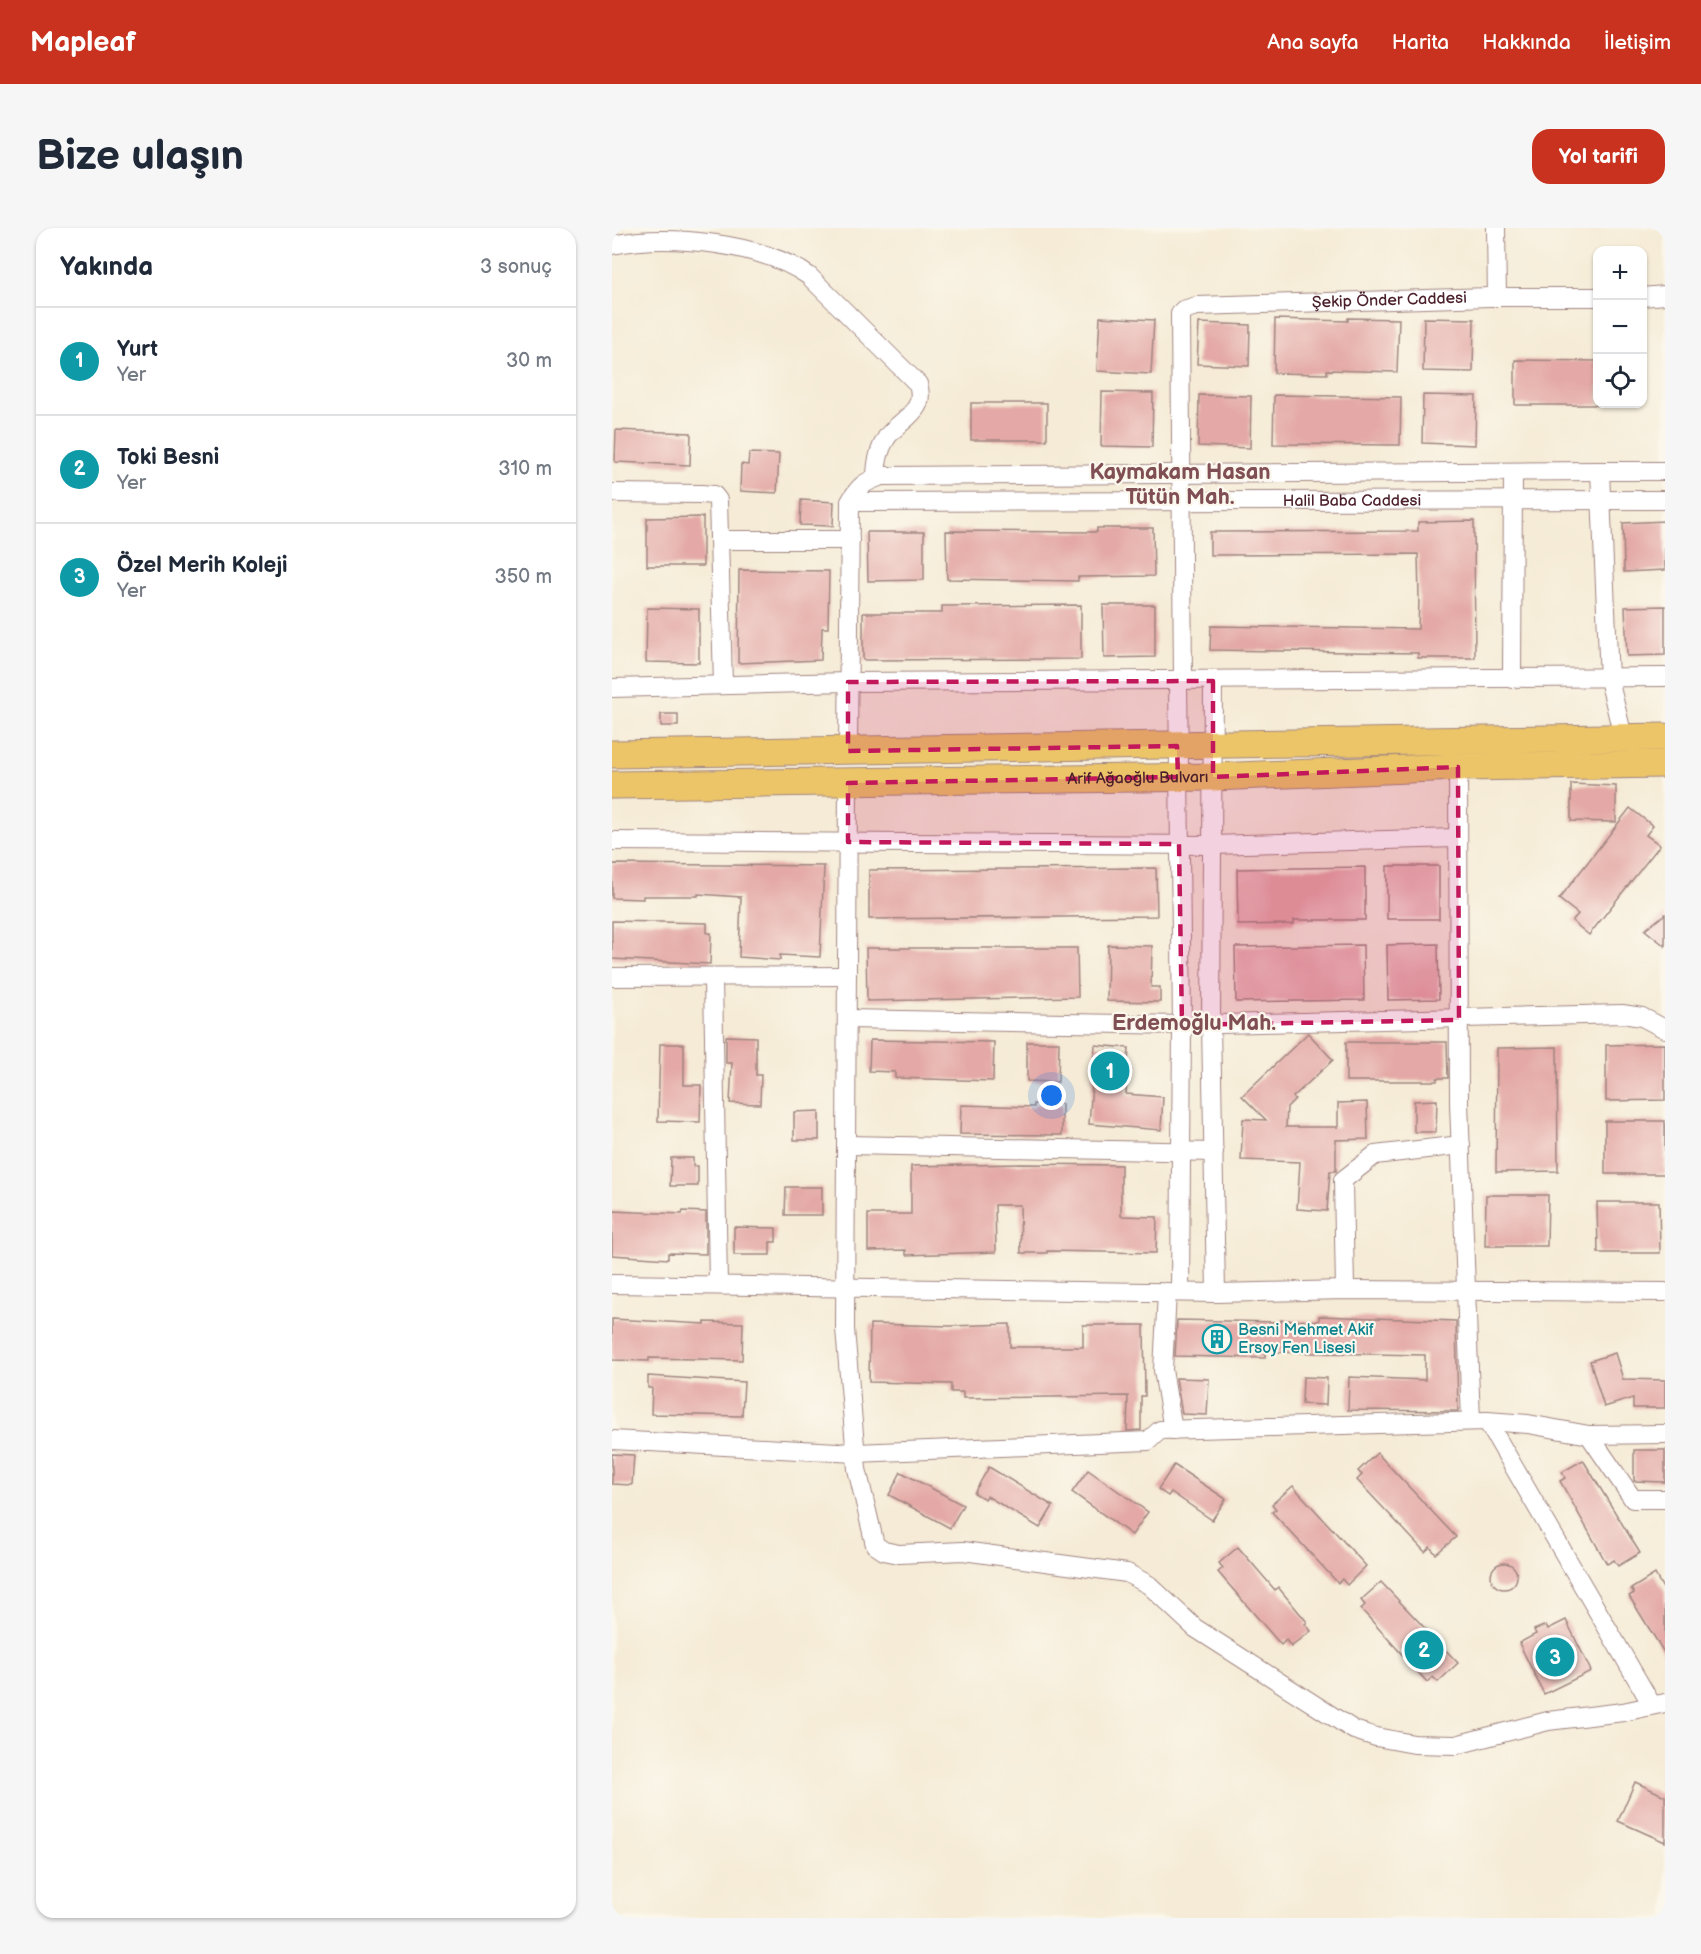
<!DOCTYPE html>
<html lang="tr">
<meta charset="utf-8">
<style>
body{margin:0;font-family:"Balsamiq Sans",sans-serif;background:#f6f6f7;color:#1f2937}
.controls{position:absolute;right:18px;top:18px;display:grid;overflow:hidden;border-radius:12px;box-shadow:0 2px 4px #0004}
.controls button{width:54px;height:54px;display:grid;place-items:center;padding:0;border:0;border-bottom:2px solid #e0e1e3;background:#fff;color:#1f2937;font:30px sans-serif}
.you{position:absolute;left:440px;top:868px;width:21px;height:21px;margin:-15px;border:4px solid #fff;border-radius:50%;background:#1a73e8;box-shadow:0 0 0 9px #1a73e833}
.badge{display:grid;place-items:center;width:39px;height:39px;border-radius:50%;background:#c8321e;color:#fff;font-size:20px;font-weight:700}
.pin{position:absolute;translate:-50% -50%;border:3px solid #fff;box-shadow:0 2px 6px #0006}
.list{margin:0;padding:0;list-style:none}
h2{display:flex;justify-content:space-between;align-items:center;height:78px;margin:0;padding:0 24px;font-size:26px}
h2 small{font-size:20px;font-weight:400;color:#747a83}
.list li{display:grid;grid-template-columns:39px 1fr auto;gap:18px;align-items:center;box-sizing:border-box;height:108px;padding:0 24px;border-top:2px solid #e0e1e3}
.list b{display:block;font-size:22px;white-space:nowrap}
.list p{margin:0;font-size:20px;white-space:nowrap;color:#747a83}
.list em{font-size:20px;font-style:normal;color:#747a83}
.icon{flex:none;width:33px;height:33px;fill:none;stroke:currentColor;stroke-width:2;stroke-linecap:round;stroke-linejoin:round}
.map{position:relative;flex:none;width:1053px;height:1690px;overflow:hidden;border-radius:18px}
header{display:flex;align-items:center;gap:36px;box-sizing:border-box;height:84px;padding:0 30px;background:#c8321e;color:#fff}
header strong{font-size:28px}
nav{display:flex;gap:33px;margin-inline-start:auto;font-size:21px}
.intro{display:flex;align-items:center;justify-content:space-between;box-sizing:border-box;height:144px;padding:0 36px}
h1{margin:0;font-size:42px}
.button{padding:15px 27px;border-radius:18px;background:#c8321e;color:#fff;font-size:21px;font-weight:700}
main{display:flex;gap:36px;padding:0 36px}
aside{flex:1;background:#fff;border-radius:18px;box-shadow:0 2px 4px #0004}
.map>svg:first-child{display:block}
.building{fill:#e4a9a6}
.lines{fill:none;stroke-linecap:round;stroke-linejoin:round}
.minor-casing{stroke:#a08580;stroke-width:20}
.highway-casing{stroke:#a08580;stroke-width:29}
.minor{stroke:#fff;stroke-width:18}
.highway{stroke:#ecc569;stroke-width:27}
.marked{fill:#c2185b;fill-opacity:0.2;stroke:#c2185b;stroke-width:4.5;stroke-dasharray:12 8;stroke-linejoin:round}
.labels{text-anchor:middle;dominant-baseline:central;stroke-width:4.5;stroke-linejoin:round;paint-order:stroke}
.street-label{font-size:16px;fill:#4a1f2b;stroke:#fbf7ec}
.culture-label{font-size:16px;fill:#0d838f;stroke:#fbf7ec;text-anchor:start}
.district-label{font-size:22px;font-weight:bold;fill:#804f56;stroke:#fbf7ec}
</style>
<header>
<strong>Mapleaf</strong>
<nav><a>Ana sayfa</a><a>Harita</a><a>Hakkında</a><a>İletişim</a></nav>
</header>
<div class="intro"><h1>Bize ulaşın</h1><a class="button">Yol tarifi</a></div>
<main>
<aside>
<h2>Yakında<small>3 sonuç</small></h2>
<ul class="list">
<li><span class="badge" style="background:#0f9aa8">1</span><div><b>Yurt</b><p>Yer</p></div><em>30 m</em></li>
<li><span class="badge" style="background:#0f9aa8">2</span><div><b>Toki Besni</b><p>Yer</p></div><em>310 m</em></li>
<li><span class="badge" style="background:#0f9aa8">3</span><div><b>Özel Merih Koleji</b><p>Yer</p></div><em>350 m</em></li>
</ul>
</aside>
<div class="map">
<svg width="1053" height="1690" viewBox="0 0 1053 1690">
<rect width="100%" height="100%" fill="#fbf7ec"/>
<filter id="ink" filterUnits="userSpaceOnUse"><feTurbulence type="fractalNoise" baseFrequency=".0167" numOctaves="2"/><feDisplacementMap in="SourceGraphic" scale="12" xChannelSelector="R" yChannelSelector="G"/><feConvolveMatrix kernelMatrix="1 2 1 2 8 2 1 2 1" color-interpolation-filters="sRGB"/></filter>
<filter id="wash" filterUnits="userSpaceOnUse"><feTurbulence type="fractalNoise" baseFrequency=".008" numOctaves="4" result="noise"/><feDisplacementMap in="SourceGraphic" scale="24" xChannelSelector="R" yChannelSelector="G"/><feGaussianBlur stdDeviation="1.35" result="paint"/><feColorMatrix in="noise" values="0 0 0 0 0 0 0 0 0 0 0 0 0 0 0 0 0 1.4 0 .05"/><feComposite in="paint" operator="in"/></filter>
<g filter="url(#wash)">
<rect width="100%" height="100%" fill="#f5ebd6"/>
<g id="blocks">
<g class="building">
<path d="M488,89L542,92L539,146L485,143Z"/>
<path d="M736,90L787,91L785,144L715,142V146L662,145L663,91L736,93Z"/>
<path d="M812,90L862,91L861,144L811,143Z"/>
<path d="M587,95L638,97L637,138L585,136Z"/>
<path d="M903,132L986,133V177H903Z"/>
<path d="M490,164L541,165L540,219L489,218Z"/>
<path d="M587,167L639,168L638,220L586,218Z"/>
<path d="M662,167L789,169L788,217L661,216Z"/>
<path d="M811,167L864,168L863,217L810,215Z"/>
<rect x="359" y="175" width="76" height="37"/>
<path d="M4,202L79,205L78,237L3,234Z"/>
<path d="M137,225L167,226L165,265L128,263L129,236L136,237Z"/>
<path d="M189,272L222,274L221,298L188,297Z"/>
<path d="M91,289V338H35V290Z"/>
<path d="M862,293L863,430H806V425L598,422L599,398L806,401L807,371L806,326L598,327V304L806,303V294Z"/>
<path d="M1053,293V342L1012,344L1011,295Z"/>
<path d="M485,300H541L542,348L466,349V353L335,351L334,303L485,304Z"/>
<path d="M255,304H312V352L256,353Z"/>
<path d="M127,342L217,343L216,400H210L209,432L126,435Z"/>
<path d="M469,377V431L251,432V385H330V378Z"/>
<path d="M491,377H543V429L492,430Z"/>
<path d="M1053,378V427L1015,428L1013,379Z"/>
<path d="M35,380L87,381V435L34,434Z"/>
<rect x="49" y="486" width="17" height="12"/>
<path d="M959,556L1004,558V594L959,593Z"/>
<path d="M1018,580L1041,598L1034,607L1048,617L977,707L960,693L966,686L947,671Z"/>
<path d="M0,636L212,638L208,729L168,727V732L127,729L129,669L86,666V668H31V671L0,670Z"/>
<rect x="775" y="638" width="52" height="53"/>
<path d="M753,639V692H682V696L626,697L625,641Z"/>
<path d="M544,640L545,688L257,691V642Z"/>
<path d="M1053,686V718L1033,702Z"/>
<path d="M0,693L95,695V705H99L98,736L0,731Z"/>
<path d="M826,716L827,771L776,772L775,717Z"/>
<path d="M496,717L540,718L539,759H548V774L495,773Z"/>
<path d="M751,717L752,772L624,774L623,719Z"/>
<path d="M254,720H465L466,769L255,773Z"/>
<path d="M696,805L721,832L681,869L683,871L675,879L674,899H726V875L755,874L756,911L724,912V943H718L715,983L685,981L688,934L629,932L631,891L654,892L630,868Z"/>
<path d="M114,808L144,809V847H149L148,876L118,875L120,835H114Z"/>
<path d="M258,812L382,814L381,853L283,850V844L257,843Z"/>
<path d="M415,814H447L446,854L415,853Z"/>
<path d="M734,814H835L836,850H825V853H734Z"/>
<path d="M48,816H72V857H89L88,894L46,893Z"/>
<path d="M1053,816V872L994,873V817Z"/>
<path d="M483,817L517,820L514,866L551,869L549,902L477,896Z"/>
<path d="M945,819L946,943L884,944L885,820Z"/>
<path d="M825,872L824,904H802V873Z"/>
<path d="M422,876H450V907L348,906L349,877L422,879Z"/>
<path d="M207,883V912H182V884Z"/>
<rect x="993" y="893" width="60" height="53"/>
<path d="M59,930H81V938H86V958H58Z"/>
<path d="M410,936L509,937V988L545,989L544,1025L435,1023V1025H409L408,977H383L384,1024L294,1027V1022L256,1023V986H299V938Z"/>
<path d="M174,959H210V987H173Z"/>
<path d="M874,967H936L935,1018H873Z"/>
<path d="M985,974H1047L1048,1025H986Z"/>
<path d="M0,983L70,986L71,983L94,984V1026L56,1025V1031L0,1027Z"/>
<path d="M122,999L164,1000V1014H158V1027H122Z"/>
<path d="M707,1088L844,1093L846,1183L736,1182L737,1149L813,1152V1127L653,1124V1130L563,1128L565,1092L669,1094V1092L707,1093Z"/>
<path d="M0,1091L93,1096V1094L131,1095L130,1132L37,1130V1133L0,1132Z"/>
<path d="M258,1096L338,1098L398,1096V1119H471V1097H532L533,1168H529V1202L515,1203L516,1168L351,1170V1164H339V1156L257,1154Z"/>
<path d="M1003,1125L1011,1151L1053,1152V1180H1021V1170L992,1179L978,1133Z"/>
<path d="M36,1148L132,1154L130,1188L39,1186L40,1160H36Z"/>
<path d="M691,1149L715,1150L714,1177L690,1176Z"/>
<path d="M564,1150L597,1151L595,1187L570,1186Z"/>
<path d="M1022,1222H1053V1254L1022,1253Z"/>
<path d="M765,1225L844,1309L824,1326L818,1319L813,1324L745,1252L750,1247L746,1243Z"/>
<path d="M0,1226L22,1227L20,1257L0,1256Z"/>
<path d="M971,1232L1028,1325L1006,1338L1002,1332L995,1336L948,1253L953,1250L950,1244Z"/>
<path d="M562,1237L614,1271L600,1292L559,1264L556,1268L546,1261Z"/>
<path d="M377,1239L441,1278L428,1300L375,1268L373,1271L362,1265Z"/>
<path d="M476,1242L536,1284L520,1307L460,1264Z"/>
<path d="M289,1244L351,1277L338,1300L277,1267Z"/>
<path d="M681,1258L754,1338L735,1357L730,1351L726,1355L660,1284L664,1281L660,1276Z"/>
<path d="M626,1319L663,1362L666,1359L695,1394L693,1396L699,1403L679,1419L674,1412L669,1417L606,1344L611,1340L607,1335Z"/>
<circle cx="892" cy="1348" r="13"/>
<path d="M1043,1346L1053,1364V1426L1017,1368L1022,1365L1019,1361Z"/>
<path d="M769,1354L846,1435L826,1454L821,1449L815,1454L749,1381L753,1377L749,1372Z"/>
<path d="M954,1392L979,1443L932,1466L907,1415L924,1406L922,1402L934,1397L936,1401Z"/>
<path d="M1023,1554L1053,1568V1614L1006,1593Z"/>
</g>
</g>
</g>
<g filter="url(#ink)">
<use href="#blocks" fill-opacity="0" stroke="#a08580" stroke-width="1.5"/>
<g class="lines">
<g class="minor-casing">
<g id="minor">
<path d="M884,0L885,69"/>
<path d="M0,17C56,5 150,15 197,48L306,156C315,184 289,190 275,209C267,221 264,236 264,250"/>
<path d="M1030,69L1053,67"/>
<path d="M0,265L89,266L102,267L106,272L111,457"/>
<path id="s1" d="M238,274L1053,272"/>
<path d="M107,312H238"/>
<path d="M900,451L901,244"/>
<path d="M566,453L570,797L568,1064"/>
<path id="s2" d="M571,453L568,86L571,82L585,78L878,69H986"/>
<path d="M601,453L599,796L604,1065"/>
<path d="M0,460L236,454L1053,449"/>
<path d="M1011,509L997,451L988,243H1053"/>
<path d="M236,523L238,274C246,259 253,253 270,248L988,243"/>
<path d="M846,539L847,875L859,1193"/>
<path d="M236,555L233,1101L245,1241L263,1317L272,1323L287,1326L351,1323L515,1345L537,1357L583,1400L742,1502L764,1509L802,1516L844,1517L936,1493L1011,1484L1053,1475"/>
<path d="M0,613L600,617L845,610"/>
<path d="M0,749L235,748"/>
<path d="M101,749L106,1057"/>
<path d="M235,791L570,797L1010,786L1030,789L1053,801"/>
<path d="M235,917L602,924"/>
<path d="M0,1056L604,1065L733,1062L1053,1064"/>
<path d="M733,1062L731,952L763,927L849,917"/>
<path d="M555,1064L551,1142L561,1202"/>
<path d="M875,1193L1040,1477"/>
<path d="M977,1207L1021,1271H1053"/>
<path d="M0,1212L244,1225L536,1213L548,1202L875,1193L916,1196L977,1207L1053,1206"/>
</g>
</g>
<g class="highway-casing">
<g id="highway">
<path d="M0,526L1053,509"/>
<path id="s3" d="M0,557L601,549L846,539L1053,536"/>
</g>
</g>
<use href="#minor" class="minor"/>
<use href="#highway" class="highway"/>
</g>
</g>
<path class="marked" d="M601,453V549L846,539L847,792L570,797L567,616L236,614V555L566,549L565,518L236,523V454Z"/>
<defs>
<g id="building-ring" transform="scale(1.5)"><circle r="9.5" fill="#fbf7ec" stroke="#0f9aa8" stroke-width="1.5"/><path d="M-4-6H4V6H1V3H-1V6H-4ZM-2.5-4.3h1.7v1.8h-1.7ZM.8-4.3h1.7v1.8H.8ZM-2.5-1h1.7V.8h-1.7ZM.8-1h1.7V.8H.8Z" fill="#0f9aa8"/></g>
</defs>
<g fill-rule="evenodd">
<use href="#building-ring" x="605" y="1111"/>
</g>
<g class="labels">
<g class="street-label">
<text stroke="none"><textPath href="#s2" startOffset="579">Şekip Önder Caddesi</textPath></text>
<text stroke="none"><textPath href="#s1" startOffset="502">Halil Baba Caddesi</textPath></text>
<text stroke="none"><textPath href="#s3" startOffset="526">Arif Ağaoğlu Bulvarı</textPath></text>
</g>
<g class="culture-label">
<text x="626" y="1102">Besni Mehmet Akif<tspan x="626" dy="18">Ersoy Fen Lisesi</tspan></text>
</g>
<g class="district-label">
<text x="568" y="244">Kaymakam Hasan<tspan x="568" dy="25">Tütün Mah.</tspan></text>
<text x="582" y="795">Erdemoğlu Mah.</text>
</g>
</g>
</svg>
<div class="controls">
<button>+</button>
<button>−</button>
<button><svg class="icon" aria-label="locate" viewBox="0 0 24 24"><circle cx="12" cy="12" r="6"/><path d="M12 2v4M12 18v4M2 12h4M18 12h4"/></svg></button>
</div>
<div class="you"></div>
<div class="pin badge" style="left:498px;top:843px;background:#0f9aa8">1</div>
<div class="pin badge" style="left:812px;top:1422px;background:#0f9aa8">2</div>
<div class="pin badge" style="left:943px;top:1429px;background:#0f9aa8">3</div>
</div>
</main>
